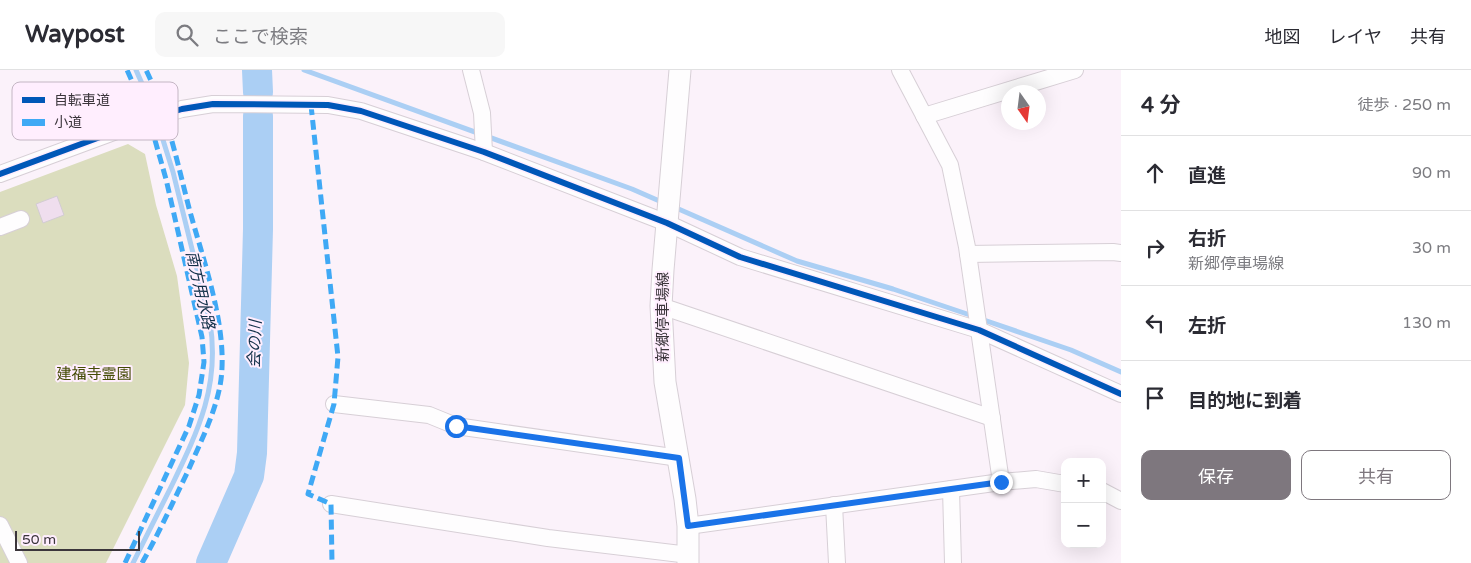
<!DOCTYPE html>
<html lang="ja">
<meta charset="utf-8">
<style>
body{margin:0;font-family:"Varela Round","Noto Sans JP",sans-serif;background:#f7f7f7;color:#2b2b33}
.controls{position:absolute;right:15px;bottom:15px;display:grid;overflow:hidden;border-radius:10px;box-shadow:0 5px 20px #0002}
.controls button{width:45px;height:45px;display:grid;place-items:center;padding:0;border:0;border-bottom:1px solid #e1e1e2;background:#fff;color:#2b2b33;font:25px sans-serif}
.compass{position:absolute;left:1001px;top:15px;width:45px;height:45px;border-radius:50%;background:#fff;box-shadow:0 5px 20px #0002;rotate:166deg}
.scale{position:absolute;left:15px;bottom:12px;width:125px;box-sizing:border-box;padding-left:5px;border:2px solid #3b353b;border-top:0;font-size:14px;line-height:18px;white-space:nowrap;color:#3b353b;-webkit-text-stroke:4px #ffeefe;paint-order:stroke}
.stop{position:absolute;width:15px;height:15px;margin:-11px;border:4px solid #1a73e8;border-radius:50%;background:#fff}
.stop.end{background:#1a73e8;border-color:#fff;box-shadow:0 1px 5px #0008}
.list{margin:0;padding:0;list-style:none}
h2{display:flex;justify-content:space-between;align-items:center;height:65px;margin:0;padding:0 20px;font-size:21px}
h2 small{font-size:16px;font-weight:400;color:#7c7c81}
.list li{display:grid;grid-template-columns:32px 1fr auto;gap:15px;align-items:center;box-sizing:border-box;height:75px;padding:0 20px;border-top:1px solid #e1e1e2}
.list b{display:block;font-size:19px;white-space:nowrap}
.list p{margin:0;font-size:16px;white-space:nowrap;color:#7c7c81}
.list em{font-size:16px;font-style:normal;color:#7c7c81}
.actions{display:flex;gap:10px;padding:15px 20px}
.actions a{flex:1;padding:11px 0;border:1px solid #7e777e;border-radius:10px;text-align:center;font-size:18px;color:#7e777e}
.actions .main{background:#7e777e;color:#fff}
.icon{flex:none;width:28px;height:28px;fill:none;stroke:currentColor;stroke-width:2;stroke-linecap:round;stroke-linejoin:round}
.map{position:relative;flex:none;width:1121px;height:493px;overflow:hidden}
header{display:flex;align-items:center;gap:30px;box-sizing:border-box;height:70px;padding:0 25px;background:#fff;border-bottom:1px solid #e1e1e2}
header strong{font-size:24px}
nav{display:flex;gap:28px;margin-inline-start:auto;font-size:18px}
.search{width:350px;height:45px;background:#f7f7f7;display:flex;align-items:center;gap:12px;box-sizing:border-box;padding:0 18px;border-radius:10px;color:#7c7c81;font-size:19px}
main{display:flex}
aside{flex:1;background:#fff}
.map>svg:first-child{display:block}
.green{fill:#dbddbe}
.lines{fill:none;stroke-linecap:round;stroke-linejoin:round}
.stream{stroke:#abcff4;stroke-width:5}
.river{stroke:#abcff4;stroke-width:30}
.building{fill:#efdeee;stroke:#d2ccd2}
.minor-casing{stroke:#d7cfd6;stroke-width:18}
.major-casing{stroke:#d7cfd6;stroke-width:23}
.minor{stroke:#fefdfe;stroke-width:16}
.major{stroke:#fefdfe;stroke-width:21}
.quiet{stroke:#3fa9f5;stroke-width:5;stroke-dasharray:10 5;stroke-linecap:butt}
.cycleway-casing{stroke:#ffeefe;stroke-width:9}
.cycleway{stroke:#0057b8;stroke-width:6}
.route{stroke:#1a73e8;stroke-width:6}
.labels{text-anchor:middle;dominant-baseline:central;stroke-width:4;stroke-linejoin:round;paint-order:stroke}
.street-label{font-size:15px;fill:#3b353b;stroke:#ffeefe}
.park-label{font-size:15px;fill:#444b05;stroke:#ffeefe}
.water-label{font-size:16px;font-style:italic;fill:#112f48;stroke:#ffeefe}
.key{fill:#ffeefe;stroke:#c4b6c4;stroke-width:1}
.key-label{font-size:14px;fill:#3b353b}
</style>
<header>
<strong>Waypost</strong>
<div class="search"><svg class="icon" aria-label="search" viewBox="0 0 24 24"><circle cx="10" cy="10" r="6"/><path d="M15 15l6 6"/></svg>ここで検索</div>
<nav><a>地図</a><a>レイヤ</a><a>共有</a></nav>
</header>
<main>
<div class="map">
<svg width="1121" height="493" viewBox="0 0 1121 493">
<rect width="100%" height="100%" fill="#fbf2fa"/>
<path class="green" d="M128,74L145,84L156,135L177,206L189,293L185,335L106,493H0V122Z"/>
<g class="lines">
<g class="stream">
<path d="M136,0L154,41"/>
<path d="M304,0L632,119L664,133"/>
<path d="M674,137L797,191L893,219L973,246"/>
<path d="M981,249L1071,280L1121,302"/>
<path d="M133,493C146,467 159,441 172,415C199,359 220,315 210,252L173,102L158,54"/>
</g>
<g class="river">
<path d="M257,0L258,22"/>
<path d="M211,493L249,406L252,383L258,159V46"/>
</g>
</g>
<path class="building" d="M57,126L64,145L43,153L36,134Z"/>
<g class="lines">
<g class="minor-casing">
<g id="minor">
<path d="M471,0L482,43L484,82"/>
<path d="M900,0L950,95L967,177L1001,412"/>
<path d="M924,46L1075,0"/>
<path d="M0,104L149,49L182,39L213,34L328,35L361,41L484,82L667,153L740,187L979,260L1121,324"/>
<path d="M0,157L21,149"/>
<path d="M968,184L1113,182L1121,183"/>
<path d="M661,236L992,348"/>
<path d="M334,334L429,345L456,356L679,388"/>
<path d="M951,419L953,493"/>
<path d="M1102,421L1121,431"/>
<path d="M331,434L548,468L689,485"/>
<path d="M834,435L837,493"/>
<path d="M0,455L19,493"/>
<path d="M688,456L1001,412L1036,409L1065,414"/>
</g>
</g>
<g class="major-casing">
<path id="major" d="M680,0L663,200L661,236L665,312L685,429L688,456V493"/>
</g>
<use href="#minor" class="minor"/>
<use href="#major" class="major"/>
<g class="quiet">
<path d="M311,35L338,287L334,334L308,424L331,434L332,493"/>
<path d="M125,493L189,356L199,325L204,292L202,267L166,109L149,49L127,0"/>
<path d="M142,493C159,463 173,432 188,401C200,373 214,346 220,316C230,262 203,190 189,138C177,91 167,43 146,0"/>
</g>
<g class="cycleway-casing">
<path id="cycleway" d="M0,104L149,49L182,39L213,34L328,35L361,41L484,82L667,153L740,187L979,260L1121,324"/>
</g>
<use href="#cycleway" class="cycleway"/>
</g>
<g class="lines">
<path class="route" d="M456,356L679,388L688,456L1001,412"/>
</g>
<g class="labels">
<g class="street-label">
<text transform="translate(663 247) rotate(-90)">新郷停車場線</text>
</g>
<g class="park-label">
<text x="94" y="304">建福寺霊園</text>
</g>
<g class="water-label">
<text transform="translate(200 220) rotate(77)">南方用水路</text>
<text transform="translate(255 274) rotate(-88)">会の川</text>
</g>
</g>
<rect x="12" y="12" width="166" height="58" rx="8" class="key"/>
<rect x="22" y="27" width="23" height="6" fill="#0057b8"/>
<rect x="22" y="49" width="23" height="7" fill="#3fa9f5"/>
<g class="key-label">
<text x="54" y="35">自転車道</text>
<text x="54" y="57">小道</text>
</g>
</svg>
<div class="controls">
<button>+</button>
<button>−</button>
</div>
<svg class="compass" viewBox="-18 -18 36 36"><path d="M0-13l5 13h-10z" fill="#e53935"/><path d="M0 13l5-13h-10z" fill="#7c7c81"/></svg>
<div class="scale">50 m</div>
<div class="stop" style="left:456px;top:356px"></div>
<div class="stop end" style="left:1001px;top:412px"></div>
</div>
<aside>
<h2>4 分<small>徒歩 · 250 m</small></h2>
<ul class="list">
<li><svg class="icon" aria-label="ahead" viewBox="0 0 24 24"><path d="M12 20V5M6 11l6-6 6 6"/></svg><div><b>直進</b></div><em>90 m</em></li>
<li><svg class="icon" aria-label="right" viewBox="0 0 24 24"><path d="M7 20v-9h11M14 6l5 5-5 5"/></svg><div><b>右折</b><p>新郷停車場線</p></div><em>30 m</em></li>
<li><svg class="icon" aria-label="left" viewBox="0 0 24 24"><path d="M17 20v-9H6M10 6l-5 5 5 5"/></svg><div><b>左折</b></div><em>130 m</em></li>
<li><svg class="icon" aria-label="arrive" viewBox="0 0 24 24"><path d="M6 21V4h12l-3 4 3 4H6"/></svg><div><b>目的地に到着</b></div></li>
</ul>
<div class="actions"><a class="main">保存</a><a>共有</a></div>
</aside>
</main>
